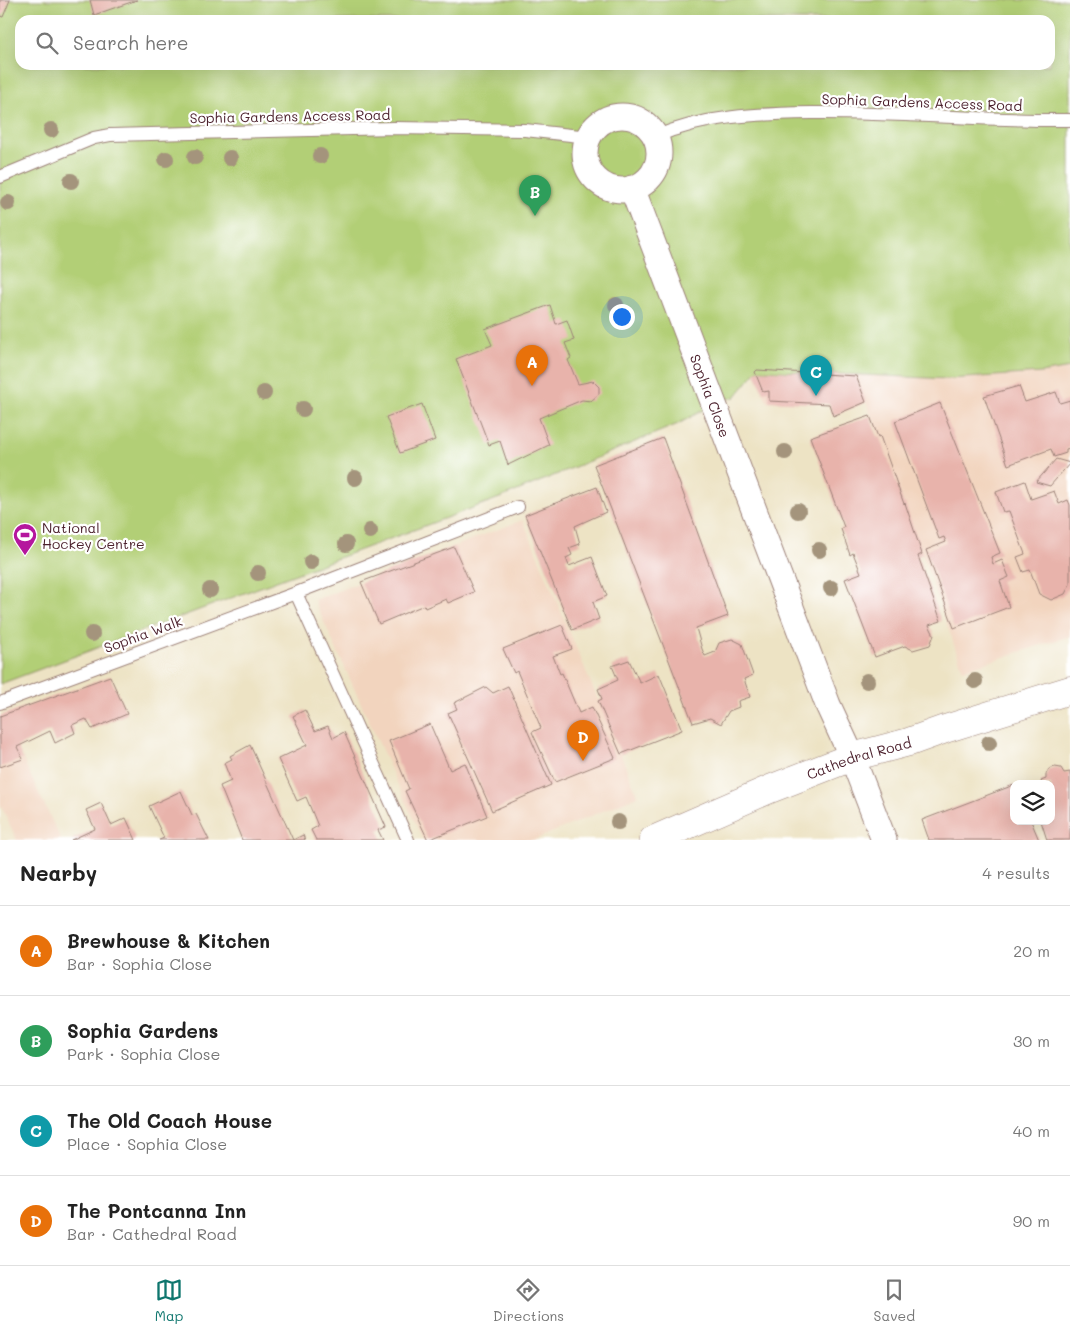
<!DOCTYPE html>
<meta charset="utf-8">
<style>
body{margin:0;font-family:Mali,sans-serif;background:#f2f2f2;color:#222}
.controls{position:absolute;right:15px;bottom:15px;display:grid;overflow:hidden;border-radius:10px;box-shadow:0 5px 20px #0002}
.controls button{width:45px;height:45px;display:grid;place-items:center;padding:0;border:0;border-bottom:1px solid #e0e0e0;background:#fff;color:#222;font:25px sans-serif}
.you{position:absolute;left:621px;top:316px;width:18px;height:18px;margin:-12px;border:4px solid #fff;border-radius:50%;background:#1a73e8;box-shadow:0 0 0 8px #1a73e833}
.badge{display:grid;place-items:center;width:32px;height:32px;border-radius:50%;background:#0f766e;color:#fff;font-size:16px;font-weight:700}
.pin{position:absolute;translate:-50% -41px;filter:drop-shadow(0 1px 2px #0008)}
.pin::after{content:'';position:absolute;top:26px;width:18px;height:15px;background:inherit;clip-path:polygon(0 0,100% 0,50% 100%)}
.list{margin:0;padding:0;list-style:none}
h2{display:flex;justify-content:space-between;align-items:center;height:65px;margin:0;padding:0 20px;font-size:21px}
h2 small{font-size:16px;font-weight:400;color:#767676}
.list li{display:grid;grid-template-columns:32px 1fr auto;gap:15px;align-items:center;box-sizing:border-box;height:90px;padding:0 20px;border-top:1px solid #e0e0e0}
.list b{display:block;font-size:19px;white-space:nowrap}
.list p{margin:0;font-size:16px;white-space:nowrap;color:#767676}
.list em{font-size:16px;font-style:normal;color:#767676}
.icon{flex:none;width:28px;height:28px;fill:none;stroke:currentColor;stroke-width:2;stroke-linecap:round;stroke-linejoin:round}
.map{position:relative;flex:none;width:1070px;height:840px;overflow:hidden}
.search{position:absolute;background:#fff;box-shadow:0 5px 20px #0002;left:15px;right:15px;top:15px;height:55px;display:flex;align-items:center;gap:12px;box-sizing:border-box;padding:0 18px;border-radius:15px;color:#767676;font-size:19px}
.sheet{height:425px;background:#fff}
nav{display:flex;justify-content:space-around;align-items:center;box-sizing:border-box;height:70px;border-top:1px solid #e0e0e0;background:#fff;font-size:14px;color:#767676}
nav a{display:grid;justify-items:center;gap:2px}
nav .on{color:#0f766e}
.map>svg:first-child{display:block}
.built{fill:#f2d4be}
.green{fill:#b2cf76;stroke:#7e7750;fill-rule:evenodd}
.building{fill:#e8b3ab}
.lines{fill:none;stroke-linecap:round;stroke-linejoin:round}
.lane-casing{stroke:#9c8178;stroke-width:14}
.street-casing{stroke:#9c8178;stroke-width:27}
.primary-casing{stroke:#9c8178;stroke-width:29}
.lane{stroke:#fff;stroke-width:12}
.street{stroke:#fff;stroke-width:25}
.primary{stroke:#fff;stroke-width:28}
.tree{fill:#a4947c}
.labels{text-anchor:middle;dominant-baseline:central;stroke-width:4.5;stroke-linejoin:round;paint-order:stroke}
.street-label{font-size:14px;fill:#4a1f2b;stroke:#fff}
.poi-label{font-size:14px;fill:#4a1f2b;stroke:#fff;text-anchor:start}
</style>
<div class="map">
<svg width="1070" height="840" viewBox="0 0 1070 840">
<rect width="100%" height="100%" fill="#fff"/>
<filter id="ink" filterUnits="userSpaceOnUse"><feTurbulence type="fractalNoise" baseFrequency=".02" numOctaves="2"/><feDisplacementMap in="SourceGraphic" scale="10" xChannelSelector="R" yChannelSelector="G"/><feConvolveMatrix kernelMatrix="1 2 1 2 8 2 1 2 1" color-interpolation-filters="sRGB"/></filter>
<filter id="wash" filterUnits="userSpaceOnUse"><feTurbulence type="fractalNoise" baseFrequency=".0096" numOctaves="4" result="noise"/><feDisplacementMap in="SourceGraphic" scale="20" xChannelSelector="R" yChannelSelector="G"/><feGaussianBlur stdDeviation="1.12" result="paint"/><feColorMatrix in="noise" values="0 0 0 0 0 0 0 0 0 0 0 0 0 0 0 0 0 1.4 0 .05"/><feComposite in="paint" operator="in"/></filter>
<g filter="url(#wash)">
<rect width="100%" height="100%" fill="#ede3c4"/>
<g class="built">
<path d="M1070,368V636L963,670L901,494L866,402L833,416L829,404L767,401L755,372L757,370L771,371L949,379L1041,373Z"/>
<path d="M523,520L638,796L534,840H423L314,600Z"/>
<path d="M2,715L61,840H17L0,804V716Z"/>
</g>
<path class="green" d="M0,0H1070V368L1041,373L949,379L757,370L735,397L720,401L678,424L505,496L0,684ZM20,20H1050V65H20Z"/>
<g id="blocks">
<g class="building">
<path d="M0,0H10L3,17L0,16Z"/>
<path d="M90,0H137L94,15Z"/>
<path d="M550,305L556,324L567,320L574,340L565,343L571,358L568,360L578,384L593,381L599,387V394L591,401L582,400L539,418L549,445L508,465L500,441L489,445L456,359L492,345L485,329Z"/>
<path d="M757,370L856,376L866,402L833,416L829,404L769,401V391L763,392L755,372Z"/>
<path d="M1019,386L1025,402L1056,392L1060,403L1070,400V448L1066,449V453L1054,457L1051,449L1008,465L984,396Z"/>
<path d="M940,403L1000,553L991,557L993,564L1002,560L1009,577L1000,581L1009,607L954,628L926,550L946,542L944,537L939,539L895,421Z"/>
<path d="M422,404L435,440L400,453L386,417Z"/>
<path d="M870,416L878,437L880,436L904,504L905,503L922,554L918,556L941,621L929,625L934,635L930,645L913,650L905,646L875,657L845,579L861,573L853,553L850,555L841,529L844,527L810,437Z"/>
<path d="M663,438L728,616L696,628L702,649L705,656L715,652L719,643L732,639L742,644L753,675L744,679L750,697L738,701L739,707L729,711L721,724L710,718L693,723L594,465Z"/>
<path d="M1056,459L1070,463L1050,486L1036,482Z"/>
<path d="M1025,481L1031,499L1054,491L1059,504L1068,500L1070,505V584L1065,594L1051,600L1039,594L1030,570L1023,572L1017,557L1025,554L1009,511L1003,512L996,492Z"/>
<path d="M597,487L606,512L575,526L580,544L569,548L572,555L566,558L569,566L592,557L607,596L593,602L599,619L572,630L525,515Z"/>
<path d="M454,547L474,592L448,603L446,599L425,608L424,605L379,624L361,582Z"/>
<path d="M562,625L572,649L553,656L560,674L562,673L579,713L592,707L615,758L555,782L532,732L541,728L517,671L514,673L503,649Z"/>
<path d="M629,660L640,683L659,674L682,730L621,754L598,701L602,699L598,689L618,680L612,666Z"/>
<path d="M110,676L127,714L92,729L86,719L72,725L75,733L55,743L50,731L17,747L23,759L0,767V716Z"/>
<path d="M508,686L551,785L492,811L448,713L457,709L454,703L486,687L493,693Z"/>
<path d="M305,710L315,731L328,726L333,738L344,732L386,827L378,830L383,840H316L311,830L318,826L306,797L297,801L278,759L307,745L293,716Z"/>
<path d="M430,724L450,770L465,763L487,816L428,840L405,791L409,789L389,741Z"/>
<path d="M250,745L293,840L303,835L305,840H242L220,786L231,781L224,763L232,759L230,756Z"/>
<path d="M1055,767L1061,768L1064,773L1070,772V840H1047L1041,821H1051V784H1042L1041,781L1046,779V774L1049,769Z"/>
<path d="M1014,785V821H1031L1039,840H929L922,820Z"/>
<path d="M181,791L192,815L196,814L209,840H159L164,838L149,806Z"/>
<path d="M101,803L111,825L126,818L136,840H71L95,829L86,810Z"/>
</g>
</g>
</g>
<g filter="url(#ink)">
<use href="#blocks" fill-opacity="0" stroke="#9c8178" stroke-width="1"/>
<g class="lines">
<g class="lane-casing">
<g id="lane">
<path d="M655,137C705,115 758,114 812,113C898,112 984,121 1070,120"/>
<path d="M0,177L94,138L110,135L394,128L525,130L589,137"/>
<path d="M296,593L408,840"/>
<path d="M0,703L296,593L518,507"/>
</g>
</g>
<g class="street-casing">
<g id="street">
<circle cx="622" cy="153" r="37"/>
<path id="s1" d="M632,188L828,705L852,757L884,840"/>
</g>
</g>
<g class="primary-casing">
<g id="primary">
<path id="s2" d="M653,840L770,789L852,757L909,742L945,729L1070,690"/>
</g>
</g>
<use href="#lane" class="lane"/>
<use href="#street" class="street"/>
<use href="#primary" class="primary"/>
</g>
<g class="tree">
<circle cx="51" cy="130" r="8"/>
<circle cx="320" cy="156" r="8"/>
<circle cx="195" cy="157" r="8"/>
<circle cx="230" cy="158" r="8"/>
<circle cx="166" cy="159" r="8"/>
<circle cx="71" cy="181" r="8"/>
<circle cx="8" cy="203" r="8"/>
<circle cx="616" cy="305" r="8"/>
<circle cx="264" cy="393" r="8"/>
<circle cx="303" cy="409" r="8"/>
<circle cx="785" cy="452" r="8"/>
<circle cx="355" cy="478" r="8"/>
<circle cx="798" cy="511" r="8"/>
<circle cx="370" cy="531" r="8"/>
<circle cx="346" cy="544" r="8"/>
<circle cx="819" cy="550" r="8"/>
<circle cx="311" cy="562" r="8"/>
<circle cx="258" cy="573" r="8"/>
<circle cx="831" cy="588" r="8"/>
<circle cx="210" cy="590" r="8"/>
<circle cx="92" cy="634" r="8"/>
<circle cx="867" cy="681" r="8"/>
<circle cx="975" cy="681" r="8"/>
<circle cx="989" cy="743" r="8"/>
<circle cx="618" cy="822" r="8"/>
</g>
</g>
<defs>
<g id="stadium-pin" transform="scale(1.25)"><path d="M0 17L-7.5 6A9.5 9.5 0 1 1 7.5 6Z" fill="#b5179e" stroke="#fff"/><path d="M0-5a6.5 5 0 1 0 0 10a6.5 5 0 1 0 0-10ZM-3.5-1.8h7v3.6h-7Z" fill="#fff"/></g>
</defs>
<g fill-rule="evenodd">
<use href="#stadium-pin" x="25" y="535"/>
</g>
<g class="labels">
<g class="street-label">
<text transform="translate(922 102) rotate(2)">Sophia Gardens Access Road</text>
<text transform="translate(290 116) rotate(-1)">Sophia Gardens Access Road</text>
<text stroke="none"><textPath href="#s1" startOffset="222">Sophia Close</textPath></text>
<text transform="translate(143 634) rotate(-20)">Sophia Walk</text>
<text stroke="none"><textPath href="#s2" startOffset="222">Cathedral Road</textPath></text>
</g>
<g class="poi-label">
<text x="42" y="527">National<tspan x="42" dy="16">Hockey Centre</tspan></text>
</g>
</g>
</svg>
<div class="controls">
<button><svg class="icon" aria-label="layers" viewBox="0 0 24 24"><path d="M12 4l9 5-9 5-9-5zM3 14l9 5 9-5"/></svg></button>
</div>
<div class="you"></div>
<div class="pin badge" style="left:532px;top:386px;background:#e8710a">A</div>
<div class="pin badge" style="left:535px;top:216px;background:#2e9e5b">B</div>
<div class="pin badge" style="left:816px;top:396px;background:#0f9aa8">C</div>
<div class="pin badge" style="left:583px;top:761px;background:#e8710a">D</div>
<div class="search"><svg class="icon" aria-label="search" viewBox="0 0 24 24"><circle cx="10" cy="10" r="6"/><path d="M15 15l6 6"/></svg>Search here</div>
</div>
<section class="sheet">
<h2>Nearby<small>4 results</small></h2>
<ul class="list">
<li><span class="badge" style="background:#e8710a">A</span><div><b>Brewhouse &amp; Kitchen</b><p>Bar · Sophia Close</p></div><em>20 m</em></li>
<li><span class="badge" style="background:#2e9e5b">B</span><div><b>Sophia Gardens</b><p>Park · Sophia Close</p></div><em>30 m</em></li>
<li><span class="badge" style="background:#0f9aa8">C</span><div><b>The Old Coach House</b><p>Place · Sophia Close</p></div><em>40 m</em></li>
<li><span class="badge" style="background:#e8710a">D</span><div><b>The Pontcanna Inn</b><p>Bar · Cathedral Road</p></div><em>90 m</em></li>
</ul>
</section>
<nav>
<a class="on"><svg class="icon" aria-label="map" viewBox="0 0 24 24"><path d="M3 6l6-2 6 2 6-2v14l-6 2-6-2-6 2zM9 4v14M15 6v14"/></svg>Map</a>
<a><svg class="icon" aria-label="directions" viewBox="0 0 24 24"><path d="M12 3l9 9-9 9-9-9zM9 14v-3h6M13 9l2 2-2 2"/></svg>Directions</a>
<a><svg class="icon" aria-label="saved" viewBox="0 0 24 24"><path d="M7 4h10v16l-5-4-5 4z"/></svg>Saved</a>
</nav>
